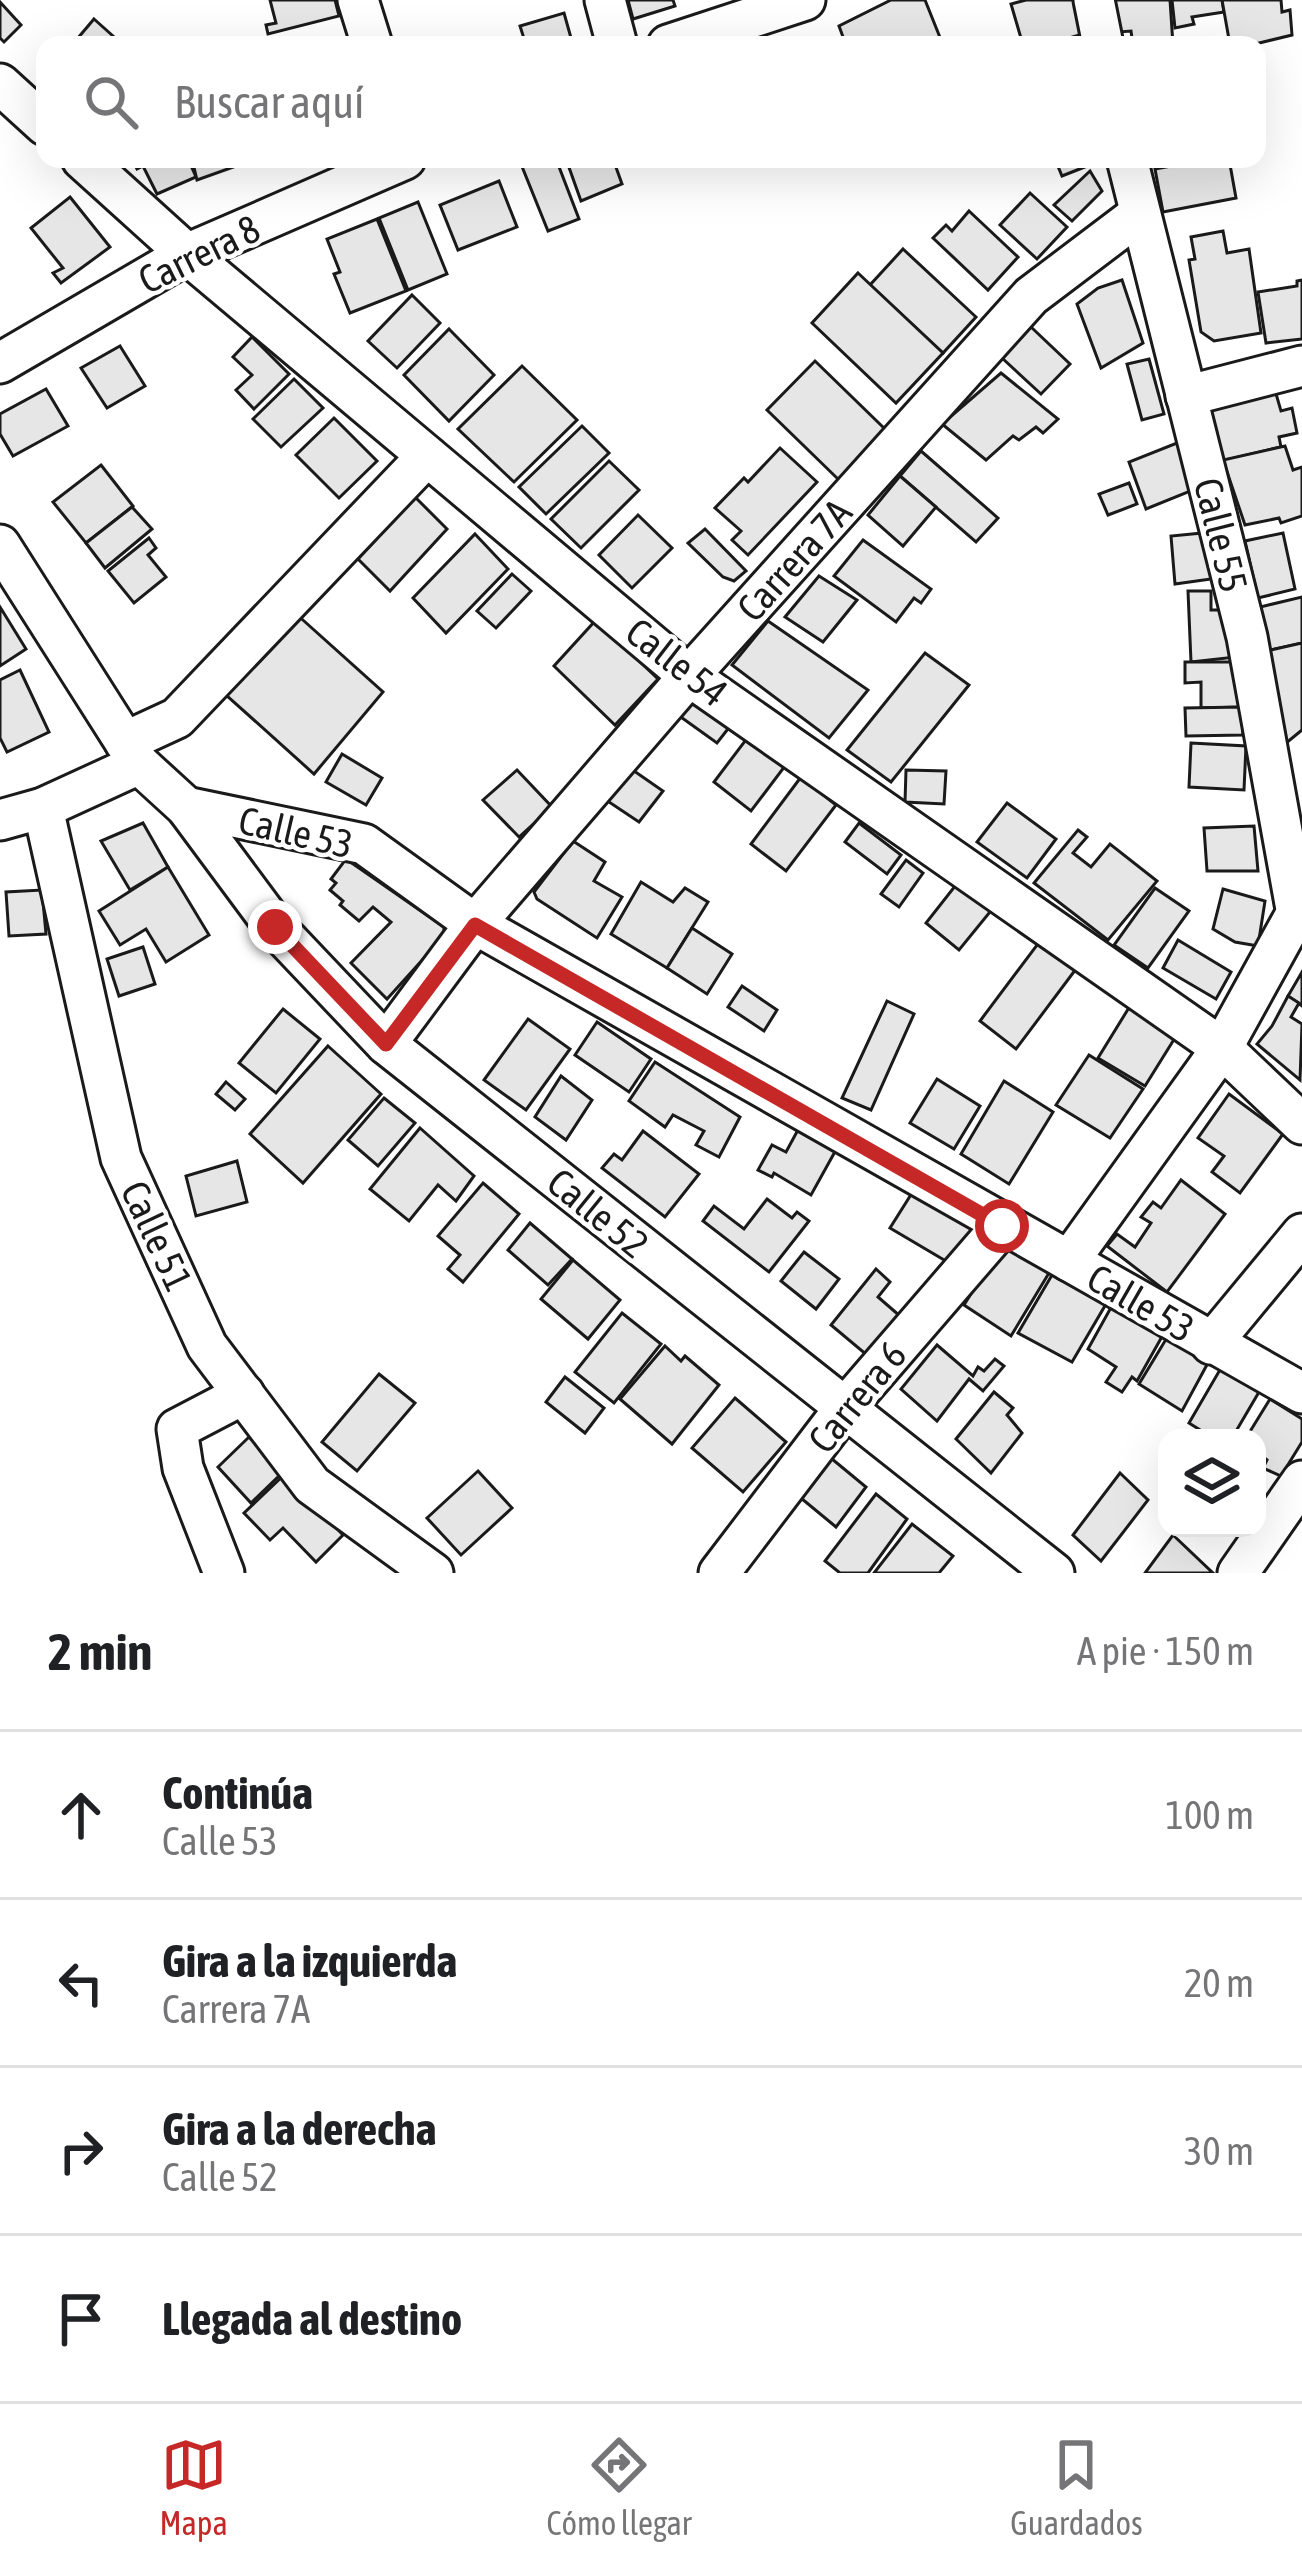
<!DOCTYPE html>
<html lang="es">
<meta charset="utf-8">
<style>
body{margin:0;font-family:"Asap Condensed",sans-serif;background:#f6f6f6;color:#202124}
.controls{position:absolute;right:36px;bottom:36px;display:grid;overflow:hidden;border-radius:24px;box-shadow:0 12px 48px #0002}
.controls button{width:108px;height:108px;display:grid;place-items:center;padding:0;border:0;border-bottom:3px solid #e0e0e0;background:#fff;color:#202124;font:60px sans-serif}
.stop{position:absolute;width:36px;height:36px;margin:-27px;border:9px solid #c62828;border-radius:50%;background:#fff}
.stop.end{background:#c62828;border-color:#fff;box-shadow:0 3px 12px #0008}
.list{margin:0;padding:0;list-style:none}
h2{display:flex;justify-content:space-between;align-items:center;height:156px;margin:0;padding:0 48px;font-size:51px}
h2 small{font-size:39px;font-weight:400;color:#757577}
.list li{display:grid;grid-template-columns:78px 1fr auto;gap:36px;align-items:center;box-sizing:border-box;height:168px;padding:0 48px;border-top:3px solid #e0e0e0}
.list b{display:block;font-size:45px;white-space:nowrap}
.list p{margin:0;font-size:39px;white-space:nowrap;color:#757577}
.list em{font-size:39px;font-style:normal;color:#757577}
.icon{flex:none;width:66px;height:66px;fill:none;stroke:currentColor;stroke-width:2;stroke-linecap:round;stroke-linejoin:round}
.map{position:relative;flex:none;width:1302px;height:1573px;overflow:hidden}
.search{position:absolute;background:#fff;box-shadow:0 12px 48px #0002;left:36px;right:36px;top:36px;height:132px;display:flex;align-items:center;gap:30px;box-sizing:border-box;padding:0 42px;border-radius:24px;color:#757577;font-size:45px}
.sheet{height:828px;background:#fff}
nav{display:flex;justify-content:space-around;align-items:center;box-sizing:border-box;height:168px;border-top:3px solid #e0e0e0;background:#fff;font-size:33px;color:#757577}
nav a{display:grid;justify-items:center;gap:6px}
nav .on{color:#c62828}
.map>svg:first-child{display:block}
.building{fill:#e6e6e6;stroke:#1a1a1a;stroke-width:3}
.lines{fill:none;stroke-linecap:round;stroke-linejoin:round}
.minor-casing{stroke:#1a1a1a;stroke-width:45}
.minor{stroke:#fff;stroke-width:39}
.route{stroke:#c62828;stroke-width:15}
.labels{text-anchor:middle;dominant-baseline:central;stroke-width:9;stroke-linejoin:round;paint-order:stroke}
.street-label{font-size:39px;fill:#1a1a1a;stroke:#fff}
</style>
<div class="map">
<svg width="1302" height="1573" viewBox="0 0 1302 1573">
<rect width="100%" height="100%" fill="#fff"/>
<g class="building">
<path d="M270,0H335L339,16L268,34L266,25L276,23Z"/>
<path d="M628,0H673L675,6L633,19Z"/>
<path d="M891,0H925L943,45H846L839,26Z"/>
<path d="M1026,0H1074L1083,34L1045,45H1023L1011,4Z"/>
<path d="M1113,0H1170L1173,45H1133L1131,31L1119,32Z"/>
<path d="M1172,0H1222L1224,12L1192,17L1194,24L1175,28Z"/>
<path d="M1222,0H1281L1282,12L1290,10L1292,35L1251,45H1230Z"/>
<path d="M0,2L21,25L4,42L0,38Z"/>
<path d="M564,13L573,45H526L520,26Z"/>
<path d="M94,19L123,45H72Z"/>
<path d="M132,159H188L196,177L157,194L143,166L137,169Z"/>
<path d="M192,159H256L197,180Z"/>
<path d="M533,159H556L579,219L548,231L521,164Z"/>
<path d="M566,159H613L622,184L581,201Z"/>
<path d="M1055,159H1105L1062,176Z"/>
<path d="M1209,159H1229L1236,198L1163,212L1155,169Z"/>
<path d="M1090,171L1102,191L1072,221L1054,205Z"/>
<path d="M499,181L517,227L458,250L440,205Z"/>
<path d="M1030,193L1067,227L1037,259L1000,225Z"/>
<path d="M70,197L110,247L61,283L53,273L63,268L31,228Z"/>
<path d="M418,202L447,274L408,290L379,218Z"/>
<path d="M969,211L1018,257L988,290L933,238L946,225L952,231Z"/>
<path d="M377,219L406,291L350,313L334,274L340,272L327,239Z"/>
<path d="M1223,231L1227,253L1249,249L1261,333L1214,341L1201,332L1189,260L1195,259L1191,237Z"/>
<path d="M903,249L976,317L943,353L870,285Z"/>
<path d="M858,273L943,353L896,403L812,323Z"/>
<path d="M1122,280L1143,343L1101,368L1077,304L1098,288Z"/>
<path d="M1302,280V339L1266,343L1258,292L1297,286V281Z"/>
<path d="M412,295L440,323L397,368L368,341Z"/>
<path d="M1031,327L1070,364L1041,394L1002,358Z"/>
<path d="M449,329L494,375L449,421L404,375Z"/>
<path d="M252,337L289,374L254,409L236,390L252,375L233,357Z"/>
<path d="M120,346L145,386L107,408L81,368Z"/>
<path d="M1149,359L1164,414L1142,420L1127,364Z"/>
<path d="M815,361L887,431L839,480L767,410Z"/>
<path d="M522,366L577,420L514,482L458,429Z"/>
<path d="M1001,373L1058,419L1043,433L1036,427L1019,440L1013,436L986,460L942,424Z"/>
<path d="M294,379L323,408L281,447L253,419Z"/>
<path d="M1272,380L1281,411L1292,408L1297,433L1279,437L1281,447L1222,461L1209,410Z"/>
<path d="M46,389L68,426L13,456L0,434V414Z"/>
<path d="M334,418L377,461L339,498L296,455Z"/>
<path d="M582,426L609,453L546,514L519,487Z"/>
<path d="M1182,441L1198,488L1146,509L1129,462Z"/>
<path d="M1285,446L1293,470L1302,467V516L1281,523L1279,518L1245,525L1223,460Z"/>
<path d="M780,448L817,482L748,555L732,540L741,531L715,508L744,478L748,482Z"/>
<path d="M921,451L998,518L976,542L900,476Z"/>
<path d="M609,461L639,490L581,548L551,519Z"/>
<path d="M101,465L133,506L86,543L53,502Z"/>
<path d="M900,476L936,507L903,546L868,515Z"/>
<path d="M1129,483L1137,504L1108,515L1099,494Z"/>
<path d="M415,497L447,529L390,591L358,559Z"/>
<path d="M132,507L152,529L105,568L86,543Z"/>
<path d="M638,515L672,548L632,588L599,555Z"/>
<path d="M705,529L746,571L734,581L723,577L688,543Z"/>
<path d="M1213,532L1218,578L1175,584L1171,536Z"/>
<path d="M1283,533L1295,589L1258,598L1245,541Z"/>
<path d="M475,534L508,569L446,633L413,598Z"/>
<path d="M149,538L156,548L148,555L166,577L134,603L108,571Z"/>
<path d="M863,540L931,589L921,603L914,598L896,622L834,576Z"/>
<path d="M512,574L531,591L496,628L477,611Z"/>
<path d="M819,576L857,600L823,642L785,617Z"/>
<path d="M1188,591H1211V610H1234L1236,657L1191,662Z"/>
<path d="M1302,597V643L1270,650L1260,607Z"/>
<path d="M0,607L26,649L0,666Z"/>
<path d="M294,612L383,692L314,774L225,694Z"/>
<path d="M596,620L658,679L615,725L554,666Z"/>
<path d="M768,621L868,690L829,738L732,665Z"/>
<path d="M1302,643V730L1285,744L1267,651Z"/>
<path d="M925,653L969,685L891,782L847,750Z"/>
<path d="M1185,662H1242V707L1201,708V682L1185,683Z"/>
<path d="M20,670L49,732L7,752L0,738V680Z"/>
<path d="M694,697L731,725L717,743L678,715Z"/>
<path d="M1242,707L1243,735L1186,736L1185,708Z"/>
<path d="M748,737L785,766L751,811L714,782Z"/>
<path d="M1191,743L1246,746L1244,790L1189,787Z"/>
<path d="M342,754L382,778L366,805L326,782Z"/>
<path d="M624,764L663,791L639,822L600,796Z"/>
<path d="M517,770L552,807L519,837L483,800Z"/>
<path d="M906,770L946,771L944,804L905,802Z"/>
<path d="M801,777L836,805L786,871L751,844Z"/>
<path d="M1007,803L1056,839L1027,878L977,842Z"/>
<path d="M143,823L168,867L130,890L101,841Z"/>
<path d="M859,823L901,855L887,874L845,842Z"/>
<path d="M1254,826L1258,871H1207L1204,828Z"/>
<path d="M1078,830L1087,837L1073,853L1091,867L1110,844L1157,881L1108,940L1034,883Z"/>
<path d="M573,841L605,862L594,881L622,897L597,938L537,899L534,892Z"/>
<path d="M346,859L444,927V936L387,999L351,963L391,922L373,907L359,921L340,905L343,901L330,890L336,883L331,879Z"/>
<path d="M906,860L923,873L899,907L881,894Z"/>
<path d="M168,867L209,935L166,962L146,929L120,945L99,911Z"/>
<path d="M959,881L994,907L959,950L926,923Z"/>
<path d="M641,882L673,902L685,888L708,902L667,968L611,934Z"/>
<path d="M1155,888L1189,911L1148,968L1114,945Z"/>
<path d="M1223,889L1265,901L1258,946L1235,942L1213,929Z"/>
<path d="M42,890L46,934L9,936L6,892Z"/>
<path d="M692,928L732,954L707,994L667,968Z"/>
<path d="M1178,940L1231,972L1216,999L1163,968Z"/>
<path d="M1040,941L1076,969L1016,1049L980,1021Z"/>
<path d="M143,947L155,984L119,996L107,959Z"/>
<path d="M1302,972V1006L1288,996Z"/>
<path d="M742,986L777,1010L764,1031L728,1007Z"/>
<path d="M1288,996L1299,1003L1291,1017L1302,1024L1300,1080L1257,1044L1272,1026Z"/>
<path d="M887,1001L914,1014L871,1110L842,1098Z"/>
<path d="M1130,1006L1178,1033L1145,1086L1098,1058Z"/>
<path d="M283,1009L320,1039L276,1093L239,1063Z"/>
<path d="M528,1019L570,1049L526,1110L484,1080Z"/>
<path d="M597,1022L651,1059L629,1092L575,1055Z"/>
<path d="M328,1046L381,1094L303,1183L250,1134Z"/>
<path d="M1089,1055L1143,1089L1110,1138L1056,1105Z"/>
<path d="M655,1062L740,1117L719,1157L696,1145L704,1131L673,1115L665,1127L629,1101Z"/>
<path d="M561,1076L592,1100L566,1140L535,1117Z"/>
<path d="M937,1079L980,1106L954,1149L910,1123Z"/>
<path d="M1004,1081L1053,1112L1009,1184L961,1154Z"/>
<path d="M226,1082L245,1099L235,1110L216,1094Z"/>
<path d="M1229,1094L1283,1134L1240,1193L1212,1172L1224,1156L1198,1138Z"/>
<path d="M384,1098L415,1123L378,1166L348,1140Z"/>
<path d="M420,1128L474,1176L456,1201L438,1185L409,1221L370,1189Z"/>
<path d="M799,1128L837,1148L811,1195L774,1173L772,1177L758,1170L772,1145L786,1152Z"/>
<path d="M643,1131L699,1174L665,1217L602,1168L614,1154L622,1160Z"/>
<path d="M237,1161L247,1202L196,1216L186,1176Z"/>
<path d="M1181,1180L1225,1214L1167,1292L1107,1246L1117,1234L1135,1247L1151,1223L1141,1217L1153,1202L1161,1208Z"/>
<path d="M483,1183L519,1214L463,1282L448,1269L460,1255L438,1236Z"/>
<path d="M912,1193L978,1232L956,1267L890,1228Z"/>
<path d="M767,1199L792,1218L797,1212L809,1221L769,1272L703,1221L714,1206L744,1229Z"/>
<path d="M530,1223L572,1259L548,1285L508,1250Z"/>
<path d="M1002,1244L1049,1273L1011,1336L964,1305Z"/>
<path d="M804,1252L839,1279L816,1309L781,1281Z"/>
<path d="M573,1260L620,1300L588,1339L541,1299Z"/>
<path d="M876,1269L890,1282L878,1297L908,1323L874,1361L831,1325Z"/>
<path d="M1052,1275L1106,1304L1072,1362L1018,1333Z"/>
<path d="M1114,1302L1164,1333L1137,1381L1132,1377L1122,1392L1106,1382L1116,1367L1088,1349Z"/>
<path d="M622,1313L661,1344L614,1403L575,1372Z"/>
<path d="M1168,1336L1209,1361L1182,1411L1139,1384Z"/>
<path d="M937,1345L973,1376L978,1367L984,1371L995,1359L1004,1366L983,1391L969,1379L937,1421L901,1389Z"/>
<path d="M665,1346L681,1361L685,1356L719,1385L672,1444L620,1399Z"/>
<path d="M1221,1368L1259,1392L1232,1438H1213L1189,1423Z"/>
<path d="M379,1374L415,1403L357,1471L322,1442Z"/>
<path d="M565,1377L604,1408L585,1433L546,1402Z"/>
<path d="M994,1392L1013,1408L1007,1415L1022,1433L991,1473L956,1439Z"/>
<path d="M735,1398L786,1442L743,1492L692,1448Z"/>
<path d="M1270,1399L1302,1419V1442L1281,1476L1263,1468L1267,1460L1257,1452V1438H1246Z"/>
<path d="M249,1437L283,1472L251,1503L218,1467Z"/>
<path d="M826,1454L866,1487L836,1527L796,1494Z"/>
<path d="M478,1471L512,1508L461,1555L427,1518Z"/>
<path d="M1120,1473L1148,1500L1101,1561L1073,1535Z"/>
<path d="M285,1474L343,1535L316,1562L283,1528L270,1540L244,1513Z"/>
<path d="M876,1494L907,1519L868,1573H840L825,1561Z"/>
<path d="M912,1524L953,1556L939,1573H874Z"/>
<path d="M1173,1535L1213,1573H1145Z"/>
</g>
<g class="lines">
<g class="minor-casing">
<g id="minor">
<path d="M358,0L372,45"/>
<path d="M605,0L617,45"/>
<path d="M1094,0L1103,45"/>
<path d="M668,45L805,0"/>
<path d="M0,84L45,125"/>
<path d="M82,159L187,254L689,676L1222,1048L1302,1124"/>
<path d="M1127,159L1247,637L1296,909L1302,912"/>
<path d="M0,363L187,254L405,159"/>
<path d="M1186,396L1302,366"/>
<path d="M0,545L139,764L186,807L275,927L386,1044L1054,1573"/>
<path d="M125,742L177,718L427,456"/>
<path d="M186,807L364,844L475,924L1302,1393"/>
<path d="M43,808L121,1158L207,1346L312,1485L433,1573"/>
<path d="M0,820L43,808L139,764"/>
<path d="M386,1044L475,924L689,676L1031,296L1138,215"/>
<path d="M1069,1261L1222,1048L1302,903"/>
<path d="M1211,1344L1302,1234"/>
<path d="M224,1573L183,1468L177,1429L244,1394"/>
<path d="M719,1573L844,1409L1002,1226"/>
<path d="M1238,1573L1302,1481"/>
</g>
</g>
<use href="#minor" class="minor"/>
</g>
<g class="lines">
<path class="route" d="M275,927L386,1044L475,925L1002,1226"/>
</g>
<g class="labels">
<g class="street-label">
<text transform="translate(199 254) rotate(-26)">Carrera 8</text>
<text transform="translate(1221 535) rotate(76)">Calle 55</text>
<text transform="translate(794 560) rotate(-48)">Carrera 7A</text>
<text transform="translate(677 662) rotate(38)">Calle 54</text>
<text transform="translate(296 832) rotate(13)">Calle 53</text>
<text transform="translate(598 1213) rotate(39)">Calle 52</text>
<text transform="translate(157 1236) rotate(65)">Calle 51</text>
<text transform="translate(1141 1303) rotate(30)">Calle 53</text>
<text transform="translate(857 1397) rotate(-51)">Carrera 6</text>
</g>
</g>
</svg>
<div class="controls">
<button><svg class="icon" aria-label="layers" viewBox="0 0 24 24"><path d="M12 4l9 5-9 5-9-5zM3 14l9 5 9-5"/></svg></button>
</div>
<div class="stop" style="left:1002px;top:1226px"></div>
<div class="stop end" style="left:275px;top:927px"></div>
<div class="search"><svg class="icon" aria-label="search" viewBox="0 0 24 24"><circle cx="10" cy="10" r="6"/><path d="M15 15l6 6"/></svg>Buscar aquí</div>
</div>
<section class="sheet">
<h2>2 min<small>A pie · 150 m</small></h2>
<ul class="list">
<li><svg class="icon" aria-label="ahead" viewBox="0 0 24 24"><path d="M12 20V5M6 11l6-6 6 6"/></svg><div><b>Continúa</b><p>Calle 53</p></div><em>100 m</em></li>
<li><svg class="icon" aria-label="left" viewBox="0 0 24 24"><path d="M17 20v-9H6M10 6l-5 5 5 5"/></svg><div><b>Gira a la izquierda</b><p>Carrera 7A</p></div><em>20 m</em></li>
<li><svg class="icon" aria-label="right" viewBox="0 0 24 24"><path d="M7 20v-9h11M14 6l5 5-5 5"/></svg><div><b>Gira a la derecha</b><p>Calle 52</p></div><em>30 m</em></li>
<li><svg class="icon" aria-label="arrive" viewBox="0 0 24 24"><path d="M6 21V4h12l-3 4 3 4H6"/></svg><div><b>Llegada al destino</b></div></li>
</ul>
</section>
<nav>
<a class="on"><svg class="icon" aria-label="map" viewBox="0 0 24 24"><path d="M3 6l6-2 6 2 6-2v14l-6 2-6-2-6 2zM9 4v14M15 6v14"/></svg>Mapa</a>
<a><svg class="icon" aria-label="directions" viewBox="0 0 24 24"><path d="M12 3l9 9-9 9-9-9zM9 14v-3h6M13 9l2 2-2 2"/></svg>Cómo llegar</a>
<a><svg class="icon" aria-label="saved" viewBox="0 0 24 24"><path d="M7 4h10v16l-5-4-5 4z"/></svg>Guardados</a>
</nav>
